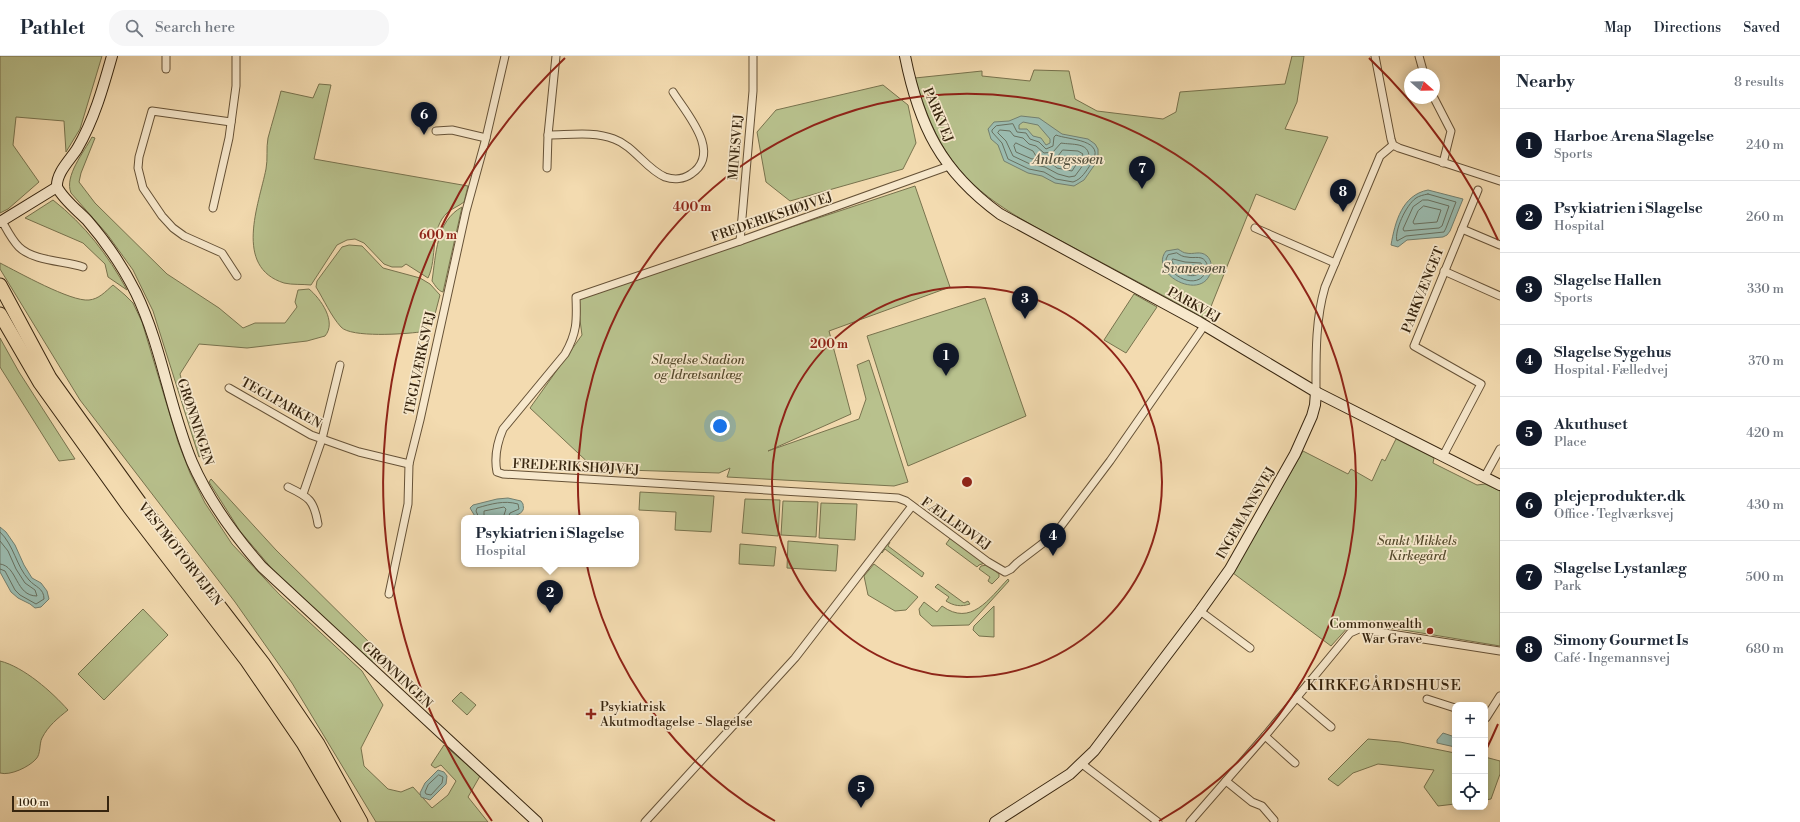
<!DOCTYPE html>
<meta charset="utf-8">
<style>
body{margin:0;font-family:"Libre Bodoni",serif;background:#f6f6f7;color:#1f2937}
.controls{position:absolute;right:12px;bottom:12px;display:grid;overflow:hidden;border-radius:8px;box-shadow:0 2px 10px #0003}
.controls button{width:36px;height:36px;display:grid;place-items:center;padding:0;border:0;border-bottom:1px solid #e0e1e3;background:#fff;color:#1f2937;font:20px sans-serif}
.compass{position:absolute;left:1404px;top:12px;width:36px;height:36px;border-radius:50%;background:#fff;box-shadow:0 2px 10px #0003;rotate:110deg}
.scale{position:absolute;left:12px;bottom:10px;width:97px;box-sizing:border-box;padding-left:4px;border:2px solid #37250f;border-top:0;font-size:11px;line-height:14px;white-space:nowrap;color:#37250f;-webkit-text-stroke:3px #f7e8cc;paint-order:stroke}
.you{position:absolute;left:720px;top:370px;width:14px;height:14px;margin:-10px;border:3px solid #fff;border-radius:50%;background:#1a73e8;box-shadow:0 0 0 6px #1a73e833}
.badge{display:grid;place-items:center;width:26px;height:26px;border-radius:50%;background:#111827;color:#fff;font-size:13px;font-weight:700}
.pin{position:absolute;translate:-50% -33px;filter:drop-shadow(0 1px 2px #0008)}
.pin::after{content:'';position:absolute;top:21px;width:14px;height:12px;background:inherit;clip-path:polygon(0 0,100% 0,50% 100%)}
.popup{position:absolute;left:461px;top:459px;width:178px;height:52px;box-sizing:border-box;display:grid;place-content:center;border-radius:8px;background:#fff;filter:drop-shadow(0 1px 3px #0005);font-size:13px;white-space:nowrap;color:#747a83}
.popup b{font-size:15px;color:#1f2937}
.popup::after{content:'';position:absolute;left:50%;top:100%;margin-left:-8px;border:8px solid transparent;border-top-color:#fff}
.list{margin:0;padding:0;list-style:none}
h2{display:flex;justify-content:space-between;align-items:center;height:52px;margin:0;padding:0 16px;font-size:17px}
h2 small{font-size:13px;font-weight:400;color:#747a83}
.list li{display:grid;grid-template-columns:26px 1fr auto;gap:12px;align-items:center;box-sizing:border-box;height:72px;padding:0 16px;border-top:1px solid #e0e1e3}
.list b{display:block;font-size:15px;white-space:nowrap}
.list p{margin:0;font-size:13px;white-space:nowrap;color:#747a83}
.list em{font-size:13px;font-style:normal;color:#747a83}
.icon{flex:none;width:22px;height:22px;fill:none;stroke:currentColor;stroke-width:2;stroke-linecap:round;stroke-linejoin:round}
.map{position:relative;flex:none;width:1500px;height:766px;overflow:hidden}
header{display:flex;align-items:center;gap:24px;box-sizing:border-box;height:56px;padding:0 20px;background:#fff;border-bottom:1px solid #e0e1e3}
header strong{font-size:19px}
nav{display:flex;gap:22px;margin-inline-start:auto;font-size:14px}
.search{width:280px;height:36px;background:#f6f6f7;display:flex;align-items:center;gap:10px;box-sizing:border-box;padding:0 14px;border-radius:16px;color:#747a83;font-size:15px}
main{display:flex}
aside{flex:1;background:#fff}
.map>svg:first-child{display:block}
.green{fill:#b8c18d;stroke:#78734e}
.water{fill:#9bbbaf;stroke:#737f6f;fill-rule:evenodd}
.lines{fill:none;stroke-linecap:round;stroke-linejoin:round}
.shore{stroke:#69705f;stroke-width:1}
.street-casing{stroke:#665237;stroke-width:9}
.secondary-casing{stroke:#37250f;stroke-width:12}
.highway-casing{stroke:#37250f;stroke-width:15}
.street{stroke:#f7e8cc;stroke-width:7}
.secondary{stroke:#f7e8cc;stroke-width:10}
.highway{stroke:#f3dbb0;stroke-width:13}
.ring{fill:none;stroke:#8f2418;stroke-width:2}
.poi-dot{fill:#8f2418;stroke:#f7e8cc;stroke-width:1.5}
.labels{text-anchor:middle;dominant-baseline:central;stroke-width:3.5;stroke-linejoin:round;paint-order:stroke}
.street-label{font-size:13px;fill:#37250f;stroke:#f7e8cc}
.park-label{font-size:13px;font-style:italic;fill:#574c2e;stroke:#f7e8cc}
.poi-label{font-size:13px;fill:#37250f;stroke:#f7e8cc;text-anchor:end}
.water-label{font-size:14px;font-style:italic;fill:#55523f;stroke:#f7e8cc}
.quarter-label{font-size:15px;letter-spacing:1px;fill:#37250f;stroke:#f7e8cc}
.centre{fill:#8f2418;stroke:#f7e8cc;stroke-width:2}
.ring-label{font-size:12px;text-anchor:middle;font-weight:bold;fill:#8f2418;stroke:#f7e8cc;stroke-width:3.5;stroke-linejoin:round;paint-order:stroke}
</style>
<header>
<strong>Pathlet</strong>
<div class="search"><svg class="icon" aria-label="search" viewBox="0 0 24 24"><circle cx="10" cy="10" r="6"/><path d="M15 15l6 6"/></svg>Search here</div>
<nav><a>Map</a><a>Directions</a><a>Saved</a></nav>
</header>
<main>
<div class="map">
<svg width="1500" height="766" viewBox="0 0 1500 766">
<rect width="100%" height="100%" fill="#f3dbb0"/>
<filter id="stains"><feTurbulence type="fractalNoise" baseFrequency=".005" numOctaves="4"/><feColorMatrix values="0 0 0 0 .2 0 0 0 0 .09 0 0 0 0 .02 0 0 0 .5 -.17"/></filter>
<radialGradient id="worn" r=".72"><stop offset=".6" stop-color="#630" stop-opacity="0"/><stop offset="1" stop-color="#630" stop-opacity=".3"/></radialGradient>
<g class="green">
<path d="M0,0H102L80,73L66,96L64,65L16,61L13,89L39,126L8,153L0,157Z"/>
<path d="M1292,0H1304L1297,46L1285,73L1328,81L1295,154L1256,138L1206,263C1164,240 1122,217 1080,195C1036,171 985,148 954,107C935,82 924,52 915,22L982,15V20L1030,25L1034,14L1069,15L1075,43L1097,55L1163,63L1176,56L1180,36L1285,28Z"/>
<path d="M319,28L331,29L314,103L468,130L464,146C459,150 453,152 448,156C429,173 438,201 428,222L406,208L402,211H392L384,208L364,187L355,183L347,184L337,189L311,229C302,228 292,229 284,227C233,211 259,148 266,113C268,103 266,92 268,82C272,67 277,51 281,35L313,42Z"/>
<path d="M883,29L908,49L916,87L903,113L790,145L766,126L757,76L776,54Z"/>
<path d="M92,81L95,82L81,117L79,126L95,147L167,218L219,252L243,272L255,267H285L297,251L295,246L298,234L309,233C321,243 337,266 325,280L307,285L247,292L199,288L180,318L201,400L199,401L153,255L133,214L107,178L71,137C64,120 84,96 92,81Z"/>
<path d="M915,130L950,231L829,275L851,358L768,395L859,363L866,343L857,309L869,304L908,426L894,430L727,421L730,412L719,417L595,413L530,352L582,279L577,242Z"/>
<path d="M53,144C85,169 108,199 127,234L108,221L105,208L83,187L25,162Z"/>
<path d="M462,151L443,236C438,235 435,229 432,225C436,199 436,165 462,151Z"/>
<path d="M349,189L362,190L383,212L420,222L430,228L440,239L434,262L420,276C405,278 351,282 341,271C331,260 324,244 316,231L317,225L342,191Z"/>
<path d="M0,207C18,216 71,246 89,244C99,243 105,236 113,229L125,239L133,247L142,266L178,386L190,417L205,447L232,488L280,539L362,615L383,649L361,692L364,710L388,733L401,736L413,731L432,752L448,739L456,725L441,709L435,712L431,709L444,689L480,720L468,741L488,766H376L292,627L235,546L80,344L0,213Z"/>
<path d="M1134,238L1157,251L1126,297L1104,284Z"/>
<path d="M985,242L1026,360L908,410L867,280Z"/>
<path d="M0,282L19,316L75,403L59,405L0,311Z"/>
<path d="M1396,383L1434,402L1433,407L1477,429L1485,428L1500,435V590L1355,566L1350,569L1331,590L1233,517L1303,395L1348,418L1351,413L1372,425L1382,403L1385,405Z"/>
<path d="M211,423L276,494L381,598L373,608L273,514L240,475L209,426Z"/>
<path d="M640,436L714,440L711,476L675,474L676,456L639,454Z"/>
<path d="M745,443L780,444L778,480L742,477Z"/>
<path d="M783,445L818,446L816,481L781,479Z"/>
<path d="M821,447L857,448L855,484L819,482Z"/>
<path d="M951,481L985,507L979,509L977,511L946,488Z"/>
<path d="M788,485L838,489L836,515L787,512Z"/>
<path d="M888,485L890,486L888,490L924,517L922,521L885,493L882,497L880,495Z"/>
<path d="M740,488L776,491L774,510L739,508Z"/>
<path d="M874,508L918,541L906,554L895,555L868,539L864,520Z"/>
<path d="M987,509L999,518V521L992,528L988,525L990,521L979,513L981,510Z"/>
<path d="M1008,523L1009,525L969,569L932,570L920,559L919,553L924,546L937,556L942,550C971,571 989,543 1008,523Z"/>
<path d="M938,528L964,547L968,545L970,548C961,551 954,550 946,545L949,541L935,531Z"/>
<path d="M994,550V581L979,580L973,574L974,570Z"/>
<path d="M143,553L168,579L104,644L78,618Z"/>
<path d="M0,605C24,611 52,636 68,654C58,662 48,670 42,682C39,688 41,698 36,703C29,711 10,720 0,717Z"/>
<path d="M461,636L476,649L467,659L452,645Z"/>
<path d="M1368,683L1400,686L1455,697V748L1438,750L1424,731L1434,714L1378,708L1353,717L1338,730L1328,723Z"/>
<path d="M1485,701L1500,705V718L1491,743L1485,744Z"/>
</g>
<g class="water">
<path d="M1021,60L1039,62L1062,78L1088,83L1095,88L1098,93V104L1084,124L1074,130L1055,127L1042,120L1028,117L1004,105L998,89L991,83L988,73L994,66L1009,65ZM1023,66L1038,69L1050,83V87L1046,89L1041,82L1033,80L1027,73H1019V69Z"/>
<path d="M1428,134L1463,143L1450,175L1447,179L1443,181L1407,184L1398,191L1391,189C1395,166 1402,139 1428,134Z"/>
<path d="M1178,193C1181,195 1184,197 1186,197C1194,199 1200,194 1207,200C1211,204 1212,209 1211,215C1203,247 1148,218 1166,195Z"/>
<path d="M508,442L521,445L523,448C523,450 524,452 523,454C519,464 486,462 476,462L470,452L473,449L497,443Z"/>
<path d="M0,471L6,476L15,489L24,509L32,522L41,527L47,535L49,543L41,551L35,552L30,548L18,542L11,536L0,516Z"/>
<path d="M1443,677L1455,681V691L1437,687V684Z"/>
<path d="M438,714L444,716L447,720L446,728L430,744L421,741L420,737L425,727Z"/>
</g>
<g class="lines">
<g class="shore">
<path d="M1013,68L1017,76L1026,77L1030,83L1039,86L1046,93L1053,90L1054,81L1056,79C1068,84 1108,83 1091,108C1086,115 1082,123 1073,126L1056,123L1044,116L1029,113L1008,103L1002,87L992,76V74L996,70Z"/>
<path d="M1000,74L1010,75L1014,80L1023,82L1029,88L1036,90L1044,97L1053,96L1061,87C1072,89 1089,86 1089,101L1075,120L1069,121L1058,118L1045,111L1030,108L1013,100L1006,85L998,77Z"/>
<path d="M1016,87L1033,95L1037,102L1032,103L1016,96L1014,90Z"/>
<path d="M1063,94L1078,95L1083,98L1072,115L1057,112L1050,106V104L1057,101Z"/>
<path d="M1428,138L1456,146L1446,172L1444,176L1406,180L1397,185C1394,175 1406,149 1416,142C1419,140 1423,139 1428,138Z"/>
<path d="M1423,144H1428L1449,150L1442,170L1439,172L1404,175L1403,173L1413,151Z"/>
<path d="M1424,150L1441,154L1437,166L1414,168L1413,166L1418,155Z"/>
<path d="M1177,197C1180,199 1183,201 1187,201C1195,203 1203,198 1207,208C1206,237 1169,224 1166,203L1168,199Z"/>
<path d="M1173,203L1185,206L1201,207L1202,209C1200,229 1176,217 1172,205Z"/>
<path d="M479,462L476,455L477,452C491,448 504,444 518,448L519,453L510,457L508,462"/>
<path d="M484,462V455L504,451L506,453L503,462"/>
<path d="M0,476C14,489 16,510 29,524C35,531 44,532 44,543L36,548L20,539L15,534L5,515L0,513"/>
<path d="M0,485L8,495L16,513L25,527L35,534L37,540C15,540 18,510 0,508"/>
<path d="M439,719L443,721L442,727L431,739L426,738L425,736L428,729Z"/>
</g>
<g class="street-casing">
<g id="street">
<path d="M1375,0L1391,83L1393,89L1399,92L1500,125"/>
<path d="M1419,0L1424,18"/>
<path d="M166,13V0"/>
<path d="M1434,42L1451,75L1443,107"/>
<path d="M231,66L152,55L139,101L138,112L143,132L162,160L173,172L184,180L222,197L237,220"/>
<path d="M436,75L452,74L486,82"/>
<path d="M548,79C569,79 594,75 614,83C634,90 646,113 665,121C674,124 684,123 691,118C723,97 686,57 673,36"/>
<path d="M949,110L740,185L576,241C577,265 577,277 565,298L503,373C497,387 494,401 497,416L503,418L898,442L906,445L988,506L1005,516L1011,513L1017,507L1055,478L1110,405L1204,270"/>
<path d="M547,112L548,79L556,0"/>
<path d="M213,152L229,82L236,30V0"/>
<path d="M2,165C7,174 12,184 19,191C33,205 65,205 83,211"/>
<path d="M1255,172L1335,207"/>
<path d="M1462,173L1500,189"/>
<path d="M740,185L753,35V0"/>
<path d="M1444,215L1500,240"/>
<path d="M229,332L311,379L359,396L409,408"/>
<path d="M1316,336C1316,301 1315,265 1325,231L1380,100L1393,89"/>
<path d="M1443,400L1481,328L1414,290L1478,134"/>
<path d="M1484,422L1500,393"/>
<path d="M288,431C309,441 314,444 318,468"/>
<path d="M303,438L322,383L340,309"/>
<path d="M389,538L408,448L409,408L420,364L466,155L486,82L505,0"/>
<path d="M1200,555L1250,592"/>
<path d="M1297,642L1331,671"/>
<path d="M1427,643L1455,652"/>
<path d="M1485,662H1486L1500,640"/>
<path d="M1265,680L1295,707"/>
<path d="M1082,708L1158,766"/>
<path d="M1226,725L1252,746L1262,750L1274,764"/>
<path d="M645,766L795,602L912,450"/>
<path d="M1190,766L1265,680L1350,577L1359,573L1500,595"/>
</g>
</g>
<g class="secondary-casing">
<g id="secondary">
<path d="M112,0C103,32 94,64 77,93C70,104 56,117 57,131C63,143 77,154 87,164C106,186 123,211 136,237C162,291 169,351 192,406C209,445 234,479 262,511L537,766"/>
<path d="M905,0C919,70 941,115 1000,158L1199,266L1316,336L1500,429"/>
<path d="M0,166L57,131"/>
<path d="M995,766L1070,718L1094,695L1200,555L1230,513L1295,398L1312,360L1315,349L1316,336"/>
</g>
</g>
<g class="highway-casing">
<g id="highway">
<path d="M0,229L50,322L140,447L263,607L318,688L361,766"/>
<path d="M0,258L40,327L129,451L247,605L303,687L349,766"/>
</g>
</g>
<use href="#street" class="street"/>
<use href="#secondary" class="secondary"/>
<use href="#highway" class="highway"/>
</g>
<g class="ring">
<circle cx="967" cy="426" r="195"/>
<path d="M775 765A389 389 0 1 1 1159 765"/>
<path d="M1498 668A584 584 0 0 1 1485 696M492 765A584 584 0 0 1 565 2M1369 2A584 584 0 0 1 1498 184"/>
</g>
<g class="poi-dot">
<circle cx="1430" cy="575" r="4"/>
<path d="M589 652h4v4h4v4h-4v4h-4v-4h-4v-4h4z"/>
</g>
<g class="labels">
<g class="street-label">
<text transform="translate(938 59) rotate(67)">PARKVEJ</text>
<text transform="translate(736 91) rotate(-85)">MINESVEJ</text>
<text transform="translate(772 161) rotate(-19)">FREDERIKSHØJVEJ</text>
<text transform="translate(1423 234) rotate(-68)">PARKVÆNGET</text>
<text transform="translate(1194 249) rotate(29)">PARKVEJ</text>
<text transform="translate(420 307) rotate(-78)">TEGLVÆRKSVEJ</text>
<text transform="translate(281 347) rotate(29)">TEGLPARKEN</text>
<text transform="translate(195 366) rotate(72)">GRØNNINGEN</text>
<text transform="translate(576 411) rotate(3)">FREDERIKSHØJVEJ</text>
<text transform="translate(1246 457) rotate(-60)">INGEMANNSVEJ</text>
<text transform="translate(956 468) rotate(35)">FÆLLEDVEJ</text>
<text transform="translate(180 498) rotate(52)">VESTMOTORVEJEN</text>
<text transform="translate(397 619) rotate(43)">GRØNNINGEN</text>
</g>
<g class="park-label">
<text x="698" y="304">Slagelse Stadion<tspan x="698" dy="15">og Idrætsanlæg</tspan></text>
<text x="1417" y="485">Sankt Mikkels<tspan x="1417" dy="15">Kirkegård</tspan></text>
</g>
<g class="poi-label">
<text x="1422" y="568">Commonwealth<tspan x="1422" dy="15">War Grave</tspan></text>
<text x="600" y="651" text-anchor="start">Psykiatrisk<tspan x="600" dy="15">Akutmodtagelse - Slagelse</tspan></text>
</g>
<g class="water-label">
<text x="1068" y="104">Anlægssøen</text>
<text x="1194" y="213">Svanesøen</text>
</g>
<g class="quarter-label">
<text x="1384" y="629">KIRKEGÅRDSHUSE</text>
</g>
</g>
<circle cx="967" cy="426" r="6" class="centre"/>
<g class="ring-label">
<text x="692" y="155">400 m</text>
<text x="438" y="183">600 m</text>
<text x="829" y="292">200 m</text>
</g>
<rect width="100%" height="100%" filter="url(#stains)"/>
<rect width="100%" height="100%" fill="url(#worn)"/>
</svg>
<div class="controls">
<button>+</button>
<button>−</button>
<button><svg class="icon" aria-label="locate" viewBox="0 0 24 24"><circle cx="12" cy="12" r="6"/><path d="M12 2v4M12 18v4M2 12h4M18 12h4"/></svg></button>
</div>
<svg class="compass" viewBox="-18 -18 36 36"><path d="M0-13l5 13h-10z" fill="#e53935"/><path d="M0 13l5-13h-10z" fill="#747a83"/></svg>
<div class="scale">100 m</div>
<div class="you"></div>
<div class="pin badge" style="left:946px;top:320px">1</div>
<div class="pin badge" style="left:550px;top:557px">2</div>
<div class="popup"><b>Psykiatrien i Slagelse</b>Hospital</div>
<div class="pin badge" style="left:1025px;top:263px">3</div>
<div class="pin badge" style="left:1053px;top:500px">4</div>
<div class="pin badge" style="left:861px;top:752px">5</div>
<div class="pin badge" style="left:424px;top:79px">6</div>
<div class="pin badge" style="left:1142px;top:133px">7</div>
<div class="pin badge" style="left:1343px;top:156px">8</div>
</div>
<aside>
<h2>Nearby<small>8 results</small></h2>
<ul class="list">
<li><span class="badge">1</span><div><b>Harboe Arena Slagelse</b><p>Sports</p></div><em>240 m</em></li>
<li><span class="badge">2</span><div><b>Psykiatrien i Slagelse</b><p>Hospital</p></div><em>260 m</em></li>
<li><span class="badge">3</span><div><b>Slagelse Hallen</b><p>Sports</p></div><em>330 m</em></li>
<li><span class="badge">4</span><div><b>Slagelse Sygehus</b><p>Hospital · Fælledvej</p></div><em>370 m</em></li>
<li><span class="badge">5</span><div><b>Akuthuset</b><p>Place</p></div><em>420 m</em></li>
<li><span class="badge">6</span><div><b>plejeprodukter.dk</b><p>Office · Teglværksvej</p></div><em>430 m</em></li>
<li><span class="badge">7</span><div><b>Slagelse Lystanlæg</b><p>Park</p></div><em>500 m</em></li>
<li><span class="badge">8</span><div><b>Simony Gourmet Is</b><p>Café · Ingemannsvej</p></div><em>680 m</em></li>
</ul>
</aside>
</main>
